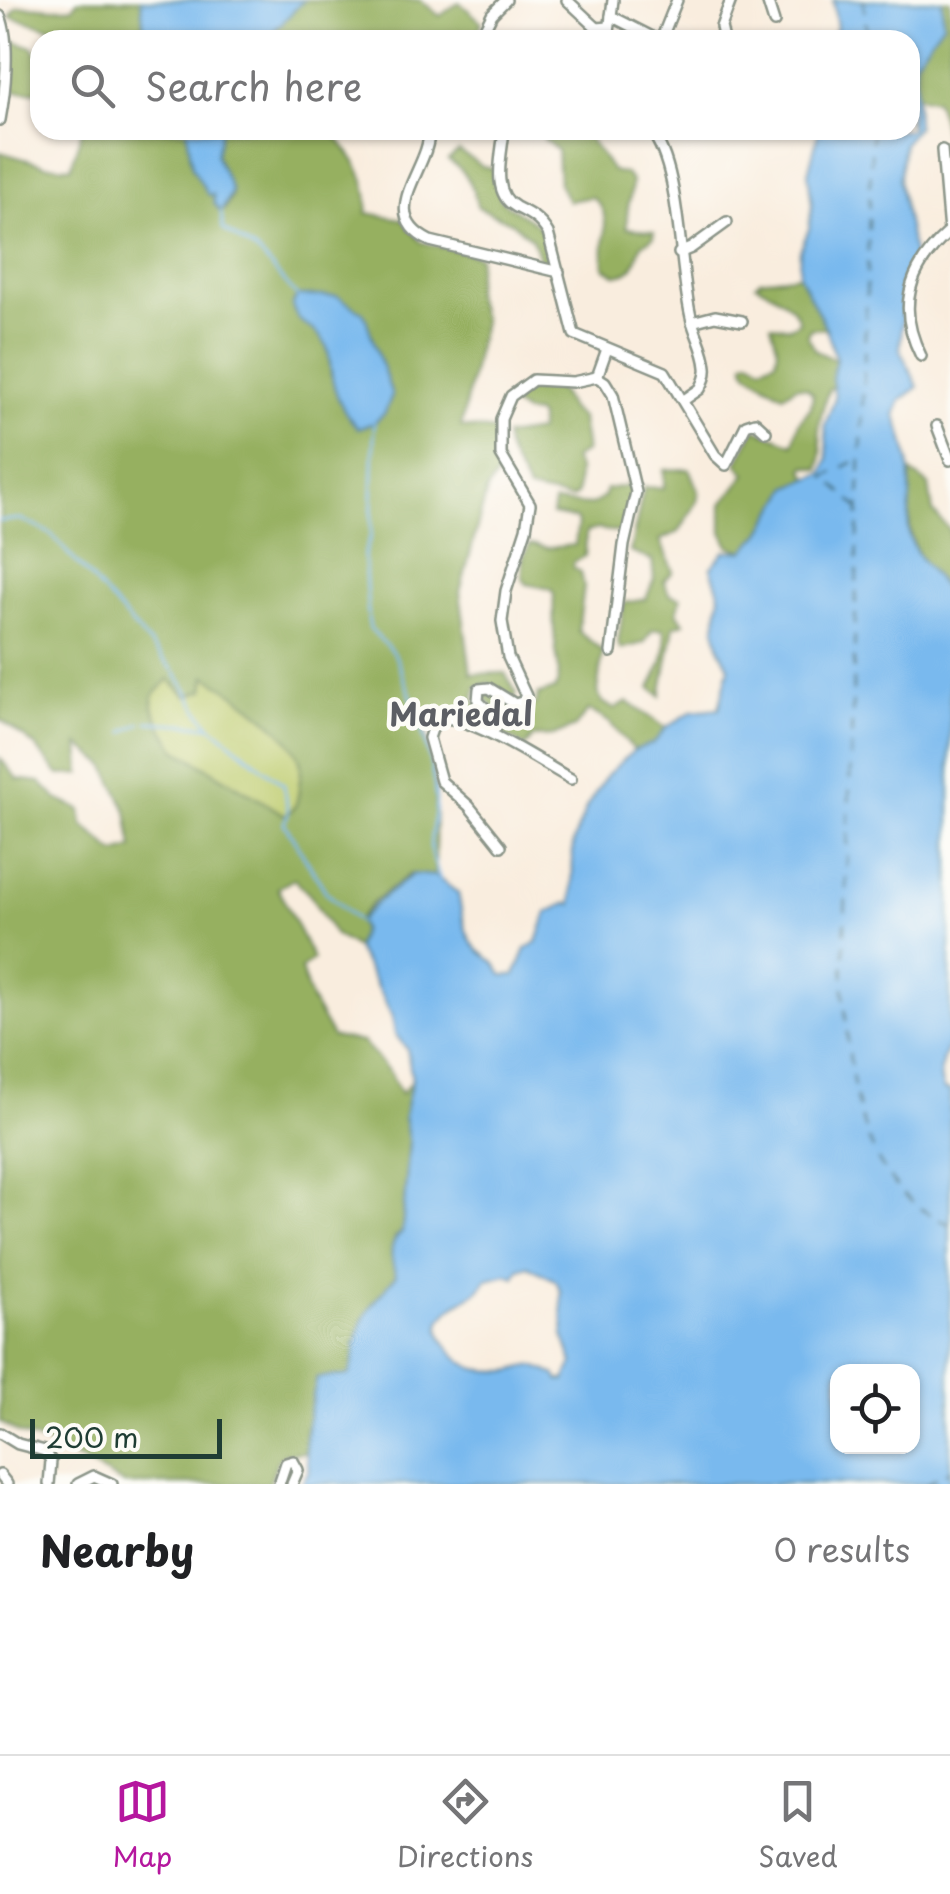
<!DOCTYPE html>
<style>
body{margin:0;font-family:"Playpen Sans",sans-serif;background:#f6f6f6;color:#202124}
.controls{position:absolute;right:30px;bottom:30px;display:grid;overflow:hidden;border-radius:20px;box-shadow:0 2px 8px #0004}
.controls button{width:90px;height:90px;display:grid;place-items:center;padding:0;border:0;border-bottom:2px solid #e0e0e0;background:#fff;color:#202124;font:50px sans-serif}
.scale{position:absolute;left:30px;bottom:25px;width:192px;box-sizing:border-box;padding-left:10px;border:5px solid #1f3d34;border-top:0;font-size:28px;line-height:35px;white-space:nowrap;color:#1f3d34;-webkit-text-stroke:8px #fdfcf7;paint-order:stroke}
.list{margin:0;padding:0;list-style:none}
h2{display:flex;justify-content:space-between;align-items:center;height:130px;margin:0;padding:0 40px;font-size:42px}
h2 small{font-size:32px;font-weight:400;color:#757577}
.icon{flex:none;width:55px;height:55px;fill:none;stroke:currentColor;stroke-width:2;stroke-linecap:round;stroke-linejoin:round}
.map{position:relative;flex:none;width:950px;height:1484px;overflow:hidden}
.search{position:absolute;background:#fff;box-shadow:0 2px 8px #0004;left:30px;right:30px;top:30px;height:110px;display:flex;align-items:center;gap:25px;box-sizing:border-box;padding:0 35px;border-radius:30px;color:#757577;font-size:38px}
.sheet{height:270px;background:#fff}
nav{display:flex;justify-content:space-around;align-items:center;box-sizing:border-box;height:140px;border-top:2px solid #e0e0e0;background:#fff;font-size:28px;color:#757577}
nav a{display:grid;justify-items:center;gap:5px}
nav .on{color:#b5179e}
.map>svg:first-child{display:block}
.green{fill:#becc6e;stroke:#6e8451;stroke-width:2.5}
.forest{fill:#96b061;stroke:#5a764a;stroke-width:2.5;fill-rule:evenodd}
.water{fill:#79b9ee;stroke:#4c7b91;stroke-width:2.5;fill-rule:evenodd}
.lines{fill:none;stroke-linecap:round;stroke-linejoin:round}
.stream{stroke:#79b9ee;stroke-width:2.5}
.ferry{stroke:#3a626c;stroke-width:2.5;stroke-dasharray:12 10;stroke-linecap:butt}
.minor-casing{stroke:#8c9589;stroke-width:14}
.minor{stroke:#fff;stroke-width:9}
.labels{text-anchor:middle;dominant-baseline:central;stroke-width:9;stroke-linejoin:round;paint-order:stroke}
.neighbourhood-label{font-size:32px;font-weight:bold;fill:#5c5e64;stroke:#fdfcf7}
</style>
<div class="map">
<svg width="950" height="1484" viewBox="0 0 950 1484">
<rect width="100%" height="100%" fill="#fdfcf7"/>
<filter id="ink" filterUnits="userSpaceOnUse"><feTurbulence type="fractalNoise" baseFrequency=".01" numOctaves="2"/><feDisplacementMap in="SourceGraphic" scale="20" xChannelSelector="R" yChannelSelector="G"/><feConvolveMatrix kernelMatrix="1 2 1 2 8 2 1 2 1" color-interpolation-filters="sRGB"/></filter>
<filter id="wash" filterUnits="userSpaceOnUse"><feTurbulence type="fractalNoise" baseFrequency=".0048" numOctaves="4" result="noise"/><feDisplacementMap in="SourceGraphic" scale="40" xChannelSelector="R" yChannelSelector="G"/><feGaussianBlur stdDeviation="2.25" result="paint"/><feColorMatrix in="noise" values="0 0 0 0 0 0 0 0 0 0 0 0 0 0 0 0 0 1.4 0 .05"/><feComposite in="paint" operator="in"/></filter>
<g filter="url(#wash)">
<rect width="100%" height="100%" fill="#f9edde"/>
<path class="green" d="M205,675C231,691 298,734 301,765C302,772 299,782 299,789C297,802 297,808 285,815L176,749L161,726L153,708V696L169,679Z"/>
<g class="forest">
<path d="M77,0H141L144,32L152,40H75L51,28L10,17L17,7C37,4 53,11 73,7Z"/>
<path d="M304,0H420L440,16L459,2L482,22L475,40H413L403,36L401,40H265Z"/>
<path d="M942,0H950V211C947,175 950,133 935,100L916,96L915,61L943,23Z"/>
<path d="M11,40L33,47L40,58V92L10,91Z"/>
<path d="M82,130H187L192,167L208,194H213L219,211L224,210L232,196L215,151L221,130H331C352,156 372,179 367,213L402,219L421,242L479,256L474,295L483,321L461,427L495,431V450L502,468L487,490L460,592L471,674L505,673L517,694L513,699L489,683L477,687L473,700L494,721L488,725L442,713L429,714L424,727L436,785L435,876L410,874L374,901L358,920L362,929L356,948L334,934L310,895L294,879L278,888L313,959L301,969L311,1000L332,1037L363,1042L391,1074L401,1094L412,1080L404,1116L409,1143L402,1233L395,1237L396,1276L373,1303L358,1333L357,1353L349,1376L306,1428L305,1452L284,1454L277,1462L269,1484H124L56,1447L20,1434L0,1422V758L17,779L40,782L57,799L81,810L83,825L115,853L133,848L127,811L105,765L79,745L81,774L59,775L34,745L0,719V152L45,165L71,167ZM322,337L385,375L392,395L331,375L329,352ZM206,676C231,691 298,734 301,766C302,773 299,782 299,789C297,802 297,808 285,815L176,749L161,726L153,708V696L169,679L187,696L204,690Z"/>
<path d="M541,130H583L612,171L626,174L632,182C631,198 625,213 627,228L654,232L653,238L641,245C636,262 635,273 616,275L604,267C600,243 615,214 592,197L568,201L559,184L557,150L545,140Z"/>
<path d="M459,151L482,166L498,169L500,199C525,222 551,218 551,263H541L532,239L511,222L478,207C471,185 469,172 448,160Z"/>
<path d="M799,275L826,328L810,329L807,335L816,351L836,360L834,387L829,389C826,396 819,422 819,428C820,442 824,455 819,469L806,466L804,470L809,478L789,487L761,533L744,551L729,546L722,532V504L746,474L737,463L755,429L793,444L799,422L811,407L813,394L807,388L797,386L783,395L750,374L745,367V361L750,359L762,366L776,360L778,349L771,325L790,327L799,322C796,304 771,293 756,284L760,280Z"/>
<path d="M546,383L557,387L571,410L581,418C581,429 587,444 585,452L573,459L578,469L577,495L571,499L528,490C520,470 506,458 505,436L539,431V418L536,414L525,413L512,405L529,385Z"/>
<path d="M689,469L699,492L697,502L679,532L660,540L673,572L664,581L669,594L681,598L677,612L684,623L674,626L661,696L650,688C660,669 670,651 663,629L652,630L644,643L620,649L618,642L624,603L646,599L654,579L652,560L630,552L644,487L664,488V470Z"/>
<path d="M911,472L929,485L933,512L950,530V601C944,584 932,575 922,560C904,533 910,504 911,472Z"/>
<path d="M628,481C636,498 628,516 623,533L598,529L586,532L585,556L573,562L574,568L581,572L584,587L578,631L603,651L597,692L603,702L614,709L628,702L666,728L655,743L634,750L609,722L589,710L575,727L553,736L533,737L525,747L502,734L503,718L484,697L486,691C503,700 517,712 536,704L538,695L555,689C563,671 556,661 555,642C553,626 553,610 554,594L551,589L527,584L522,578L523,557L530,544L548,548L575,545L578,523L576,519L552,515L554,502L591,505L603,498L606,489L626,486Z"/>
</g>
<g class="water">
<path d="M141,0H304L265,40H152L144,32Z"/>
<path d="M833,0H942L943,23L915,61L917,127L904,143L899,181L914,258L900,286L903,313L900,349L918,387L901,400L895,415C908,444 911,470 910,501C910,511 907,524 909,533C914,560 941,576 950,601V1041C943,1057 936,1074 944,1090L950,1091V1484H301L309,1471C301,1438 310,1410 317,1378L349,1375C354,1362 355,1350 358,1336C362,1313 382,1293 396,1276C391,1260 387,1243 402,1232L409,1143L404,1116L412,1080L407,1049L395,1034L392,1015L356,948L362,929L359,922L376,903L413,874L435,876L458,893C462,912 464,938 479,951C492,962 494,959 502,975H515L526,949L537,942L547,913L567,903L572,904L573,842L587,806L607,775L634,750L654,743L666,728L692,711L719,708L729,667L720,649L715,628L720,595L711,568L725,551H744L761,533L789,487L823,473L828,459L825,425L835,398L832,378L836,359L826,328L799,275L800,251L809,229L812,205L808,173L819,130H910V40H829L837,28ZM528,1266L556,1281L561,1291L564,1337L573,1363L565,1380H558L556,1375C549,1372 541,1368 534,1366C525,1364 516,1372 506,1371C498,1371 485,1371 477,1369C461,1365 432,1337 442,1319C454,1300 478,1298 487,1279L507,1274L515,1277L519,1269ZM838,1372H912V1446H838Z"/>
<path d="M187,130H221L216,156L232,191L221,212L214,203L213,194L208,195L192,167Z"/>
<path d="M297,296H337L364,313L392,395L385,413L374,423L358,428C343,413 334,392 331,371C329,360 330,349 323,340C312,324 301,330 292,306Z"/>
</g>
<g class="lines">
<g class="stream">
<path d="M221,212L223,229L260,254L297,296"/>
<path d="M374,423V429"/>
<path d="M0,521L21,519L51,534L173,670"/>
<path d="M368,614L364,555L371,535L374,433"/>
<path d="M368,618L370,628L395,655L402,673"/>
<path d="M175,673C189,688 194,709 209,724"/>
<path d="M403,676C419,715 432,758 436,800C437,819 427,838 432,856"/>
<path d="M148,722L211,726L284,785L288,811"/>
<path d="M124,732L141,723"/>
<path d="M288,814L284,823L326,892L359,922"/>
<path d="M433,858L440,879"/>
</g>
<g class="ferry">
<path d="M863,0L868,40"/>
<path d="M872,130L843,981C850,1070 852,1185 950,1224"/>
<path d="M859,508L825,477L861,458"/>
<path d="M926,1484L950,1470"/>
<path d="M948,1484L950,1483"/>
</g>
</g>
</g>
<g filter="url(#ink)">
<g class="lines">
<g class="minor-casing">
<g id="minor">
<path d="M567,0L597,28L609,27"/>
<path d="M767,0L774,22"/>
<path d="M0,16C11,41 5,93 0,120"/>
<path d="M611,16L658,40"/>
<path d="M479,40L492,14L506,0"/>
<path d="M608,40L613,0"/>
<path d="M661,40L677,0"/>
<path d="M724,40L721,27L731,0"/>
<path d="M429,130C431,168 374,214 430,241L559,272"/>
<path d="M504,130C502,155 490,193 516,207C530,214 540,219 548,233L574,334L665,372L715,455L726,465L746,425L755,422L766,432"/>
<path d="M650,130C682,166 678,270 692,321C696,336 705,351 706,367C707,375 704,382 700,389L684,400"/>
<path d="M679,253L691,248L727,222"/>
<path d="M692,322L715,316L742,321"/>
<path d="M607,349L597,377L605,382L613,395L636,492L624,545L611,652"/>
<path d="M921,356C896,307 909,267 949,232L942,150"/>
<path d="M937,426L950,460"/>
<path d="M491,731L496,728L498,721L478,701L479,689L489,688L515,704L522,702L526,696L508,657L502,621L506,591L526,529L530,504L501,455V419L511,396L533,380L573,382L597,377"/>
<path d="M501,846L469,806L441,781L429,738L435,720C461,708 543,764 571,779"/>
<path d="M0,1433L18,1444L45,1451L51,1461L49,1484"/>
<path d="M0,1475L7,1484"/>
<path d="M78,1484L94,1476L112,1484"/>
<path d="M279,1484L286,1463L293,1461L298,1470L292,1484"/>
</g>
</g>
<use href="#minor" class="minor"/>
</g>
</g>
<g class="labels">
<g class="neighbourhood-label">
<text x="461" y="713">Mariedal</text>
</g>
</g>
</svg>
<div class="controls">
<button><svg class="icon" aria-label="locate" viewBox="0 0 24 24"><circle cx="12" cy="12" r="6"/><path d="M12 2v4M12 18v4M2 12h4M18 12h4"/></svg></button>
</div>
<div class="scale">200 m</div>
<div class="search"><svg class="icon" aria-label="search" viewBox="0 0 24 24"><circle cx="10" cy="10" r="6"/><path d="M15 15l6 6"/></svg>Search here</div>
</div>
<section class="sheet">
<h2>Nearby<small>0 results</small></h2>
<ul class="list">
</ul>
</section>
<nav>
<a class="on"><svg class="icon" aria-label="map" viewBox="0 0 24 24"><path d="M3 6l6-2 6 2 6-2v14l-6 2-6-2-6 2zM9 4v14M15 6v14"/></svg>Map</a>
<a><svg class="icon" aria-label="directions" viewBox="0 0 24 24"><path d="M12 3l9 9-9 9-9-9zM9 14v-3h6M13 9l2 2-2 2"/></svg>Directions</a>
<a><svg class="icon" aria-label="saved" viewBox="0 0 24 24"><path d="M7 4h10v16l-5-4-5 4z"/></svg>Saved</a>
</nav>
